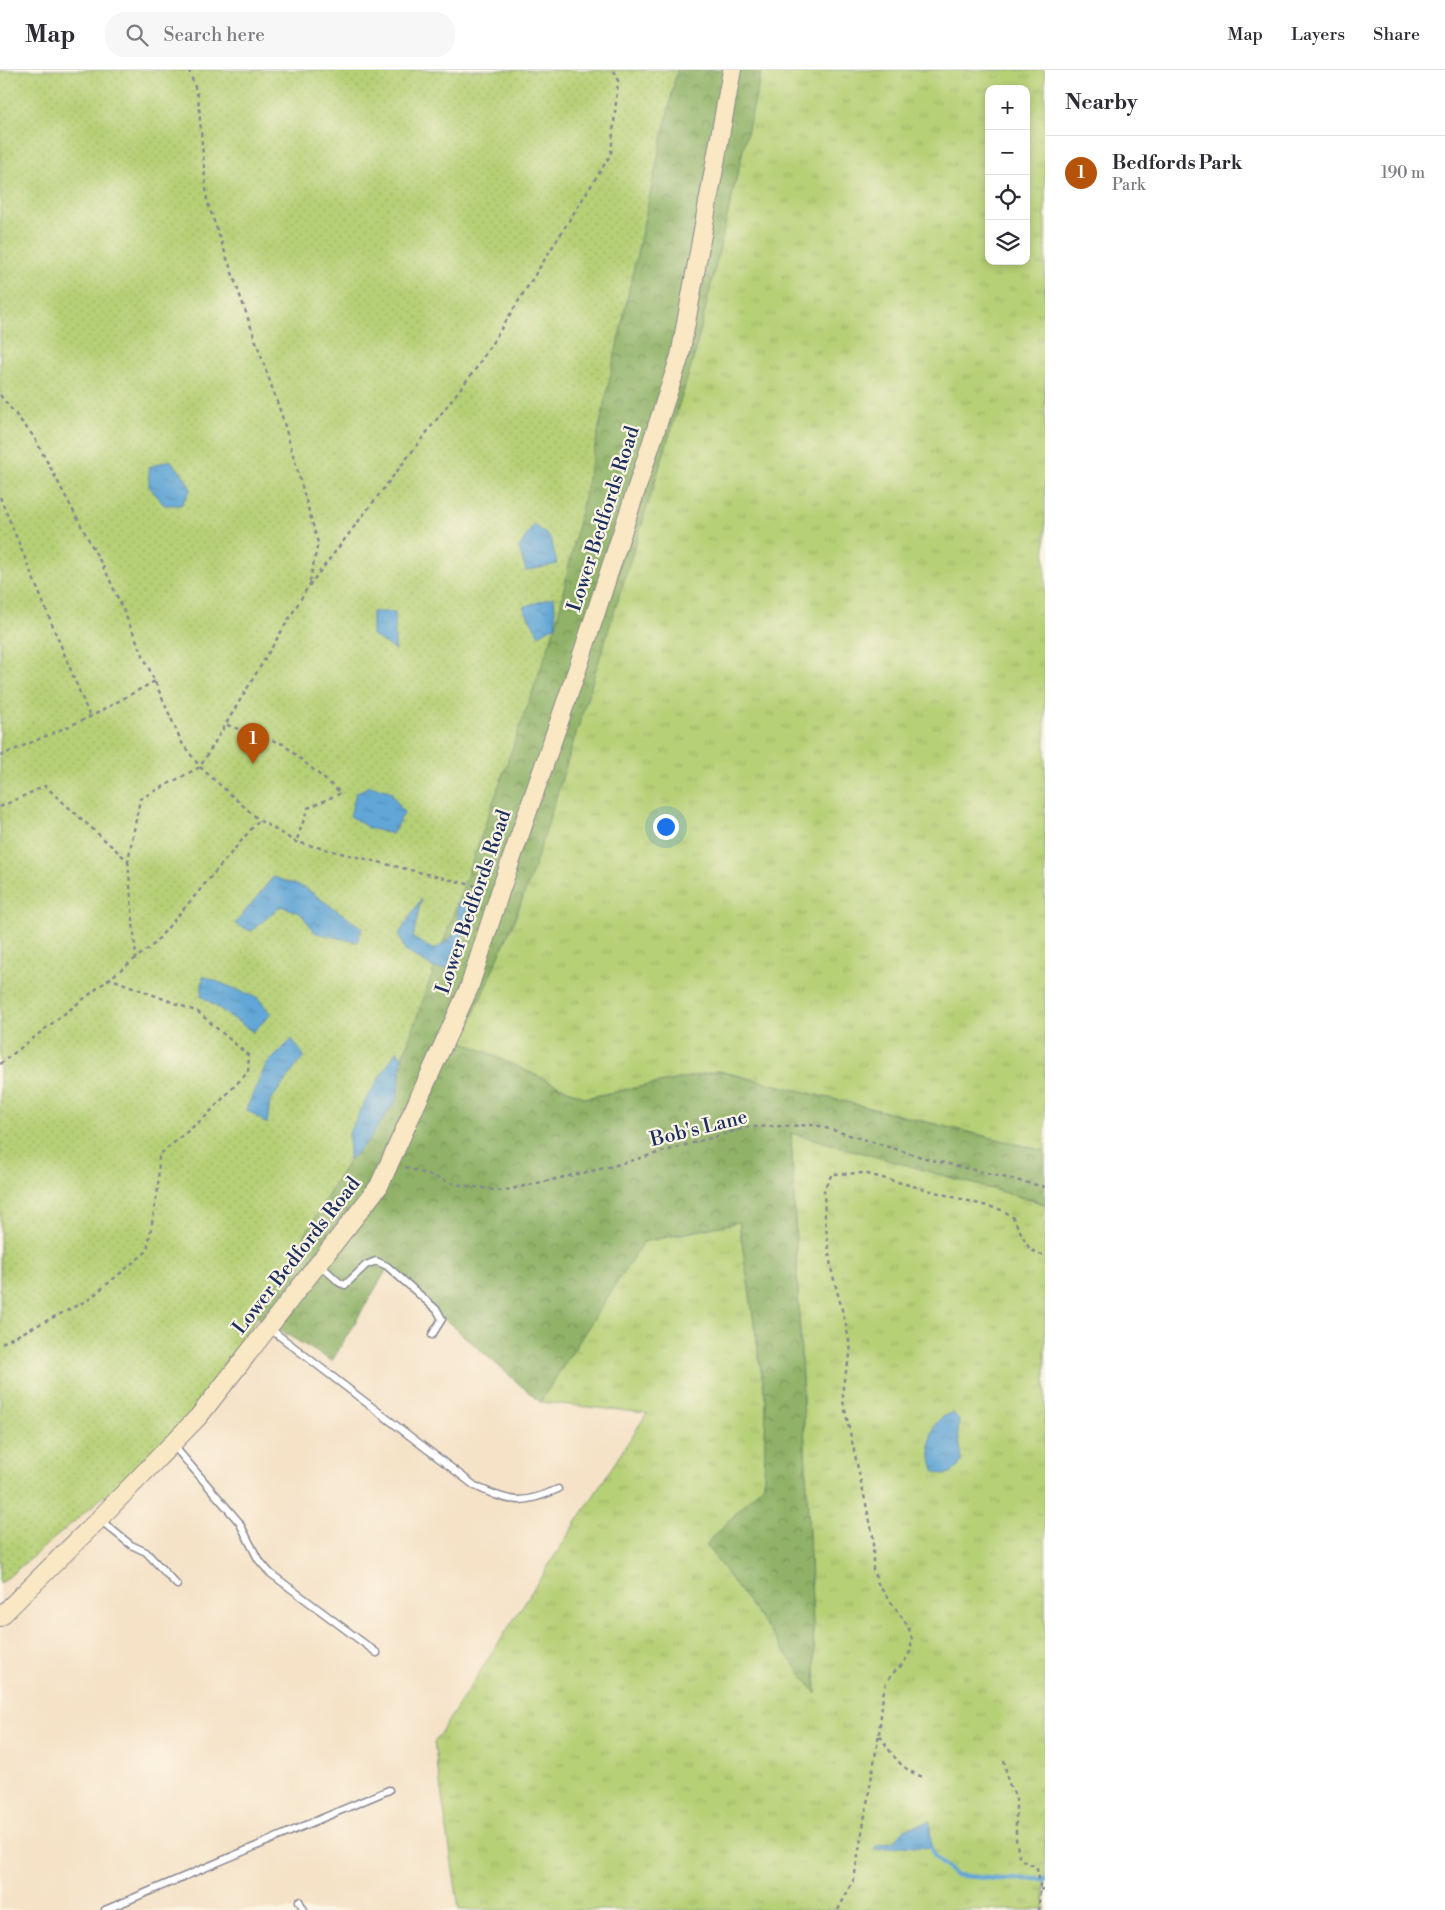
<!DOCTYPE html>
<meta charset="utf-8">
<style>
body{margin:0;font-family:"Libre Bodoni",serif;background:#f7f7f7;color:#2b2b33}
.controls{position:absolute;right:15px;top:15px;display:grid;overflow:hidden;border-radius:10px;box-shadow:0 2px 8px #0003}
.controls button{width:45px;height:45px;display:grid;place-items:center;padding:0;border:0;border-bottom:1px solid #e1e1e2;background:#fff;color:#2b2b33;font:25px sans-serif}
.you{position:absolute;left:665px;top:756px;width:18px;height:18px;margin:-12px;border:4px solid #fff;border-radius:50%;background:#1a73e8;box-shadow:0 0 0 8px #1a73e833}
.badge{display:grid;place-items:center;width:32px;height:32px;border-radius:50%;background:#b45309;color:#fff;font-size:16px;font-weight:700}
.pin{position:absolute;translate:-50% -41px;filter:drop-shadow(0 1px 2px #0008)}
.pin::after{content:'';position:absolute;top:26px;width:18px;height:15px;background:inherit;clip-path:polygon(0 0,100% 0,50% 100%)}
.list{margin:0;padding:0;list-style:none}
h2{display:flex;justify-content:space-between;align-items:center;height:65px;margin:0;padding:0 20px;font-size:21px}
h2 small{font-size:16px;font-weight:400;color:#7c7c81}
.list li{display:grid;grid-template-columns:32px 1fr auto;gap:15px;align-items:center;box-sizing:border-box;height:75px;padding:0 20px;border-top:1px solid #e1e1e2}
.list b{display:block;font-size:19px;white-space:nowrap}
.list p{margin:0;font-size:16px;white-space:nowrap;color:#7c7c81}
.list em{font-size:16px;font-style:normal;color:#7c7c81}
.icon{flex:none;width:28px;height:28px;fill:none;stroke:currentColor;stroke-width:2;stroke-linecap:round;stroke-linejoin:round}
.map{position:relative;flex:none;width:1045px;height:1840px;overflow:hidden}
header{display:flex;align-items:center;gap:30px;box-sizing:border-box;height:70px;padding:0 25px;background:#fff;border-bottom:1px solid #e1e1e2}
header strong{font-size:24px}
nav{display:flex;gap:28px;margin-inline-start:auto;font-size:18px}
.search{width:350px;height:45px;background:#f7f7f7;display:flex;align-items:center;gap:12px;box-sizing:border-box;padding:0 18px;border-radius:20px;color:#7c7c81;font-size:19px}
main{display:flex}
aside{flex:1;background:#fff}
.map>svg:first-child{display:block}
.grass{fill:url(#grass-tufts);stroke:#68806a;fill-rule:evenodd}
.forest{fill:url(#forest-crowns);stroke:#567062}
.park{fill:url(#park-dots);stroke:#68806a}
.water{fill:url(#water-ripples);stroke:#3e6a9a}
.lines{fill:none;stroke-linecap:round;stroke-linejoin:round}
.stream{stroke:#61a6d6;stroke-width:4.5}
.lane-casing{stroke:#888892;stroke-width:9}
.secondary-casing{stroke:#888892;stroke-width:20}
.path{stroke:#888892;stroke-width:2.5;stroke-dasharray:4 4;stroke-linecap:butt}
.lane{stroke:#fff;stroke-width:6}
.secondary{stroke:#fae7c3;stroke-width:18}
.labels{text-anchor:middle;dominant-baseline:central;stroke-width:4.5;stroke-linejoin:round;paint-order:stroke}
.street-label{font-size:20px;fill:#1b2f5e;stroke:#fcf5e5}
</style>
<header>
<strong>Map</strong>
<div class="search"><svg class="icon" aria-label="search" viewBox="0 0 24 24"><circle cx="10" cy="10" r="6"/><path d="M15 15l6 6"/></svg>Search here</div>
<nav><a>Map</a><a>Layers</a><a>Share</a></nav>
</header>
<main>
<div class="map">
<svg width="1045" height="1840" viewBox="0 0 1045 1840">
<defs>
<pattern id="grass-tufts" width="24" height="20" patternUnits="userSpaceOnUse" patternTransform="scale(1.25)"><rect width="24" height="20" fill="#b6d076"/><path d="M3 7l-1-3M5 7V3M7 7l1-3M15 17l-1-3M17 17v-4M19 17l1-3" fill="none" stroke="#9cb368"/></pattern>
<pattern id="forest-crowns" width="20" height="18" patternUnits="userSpaceOnUse" patternTransform="scale(1.25)"><rect width="20" height="18" fill="#90b267"/><path d="M2 6a3 3 0 1 1 6 0M12 15a3 3 0 1 1 6 0" fill="none" stroke="#759158"/></pattern>
<pattern id="park-dots" width="8" height="8" patternUnits="userSpaceOnUse" patternTransform="scale(1.25)"><rect width="8" height="8" fill="#b6d076"/><path d="M2 2h.1M6 6h.1" fill="none" stroke="#9cb368" stroke-width="1.8" stroke-linecap="round"/></pattern>
<pattern id="water-ripples" width="26" height="14" patternUnits="userSpaceOnUse" patternTransform="scale(1.25)"><rect width="26" height="14" fill="#61a6d6"/><path d="M2 4q2-2 4 0t4 0M15 11q2-2 4 0t4 0" fill="none" stroke="#4f88b1"/></pattern>
</defs>
<rect width="100%" height="100%" fill="#fcf5e5"/>
<filter id="ink" filterUnits="userSpaceOnUse"><feTurbulence type="fractalNoise" baseFrequency=".02" numOctaves="2"/><feDisplacementMap in="SourceGraphic" scale="10" xChannelSelector="R" yChannelSelector="G"/><feConvolveMatrix kernelMatrix="1 2 1 2 8 2 1 2 1" color-interpolation-filters="sRGB"/></filter>
<filter id="wash" filterUnits="userSpaceOnUse"><feTurbulence type="fractalNoise" baseFrequency=".0096" numOctaves="4" result="noise"/><feDisplacementMap in="SourceGraphic" scale="20" xChannelSelector="R" yChannelSelector="G"/><feGaussianBlur stdDeviation="1.12" result="paint"/><feColorMatrix in="noise" values="0 0 0 0 0 0 0 0 0 0 0 0 0 0 0 0 0 1.4 0 .05"/><feComposite in="paint" operator="in"/></filter>
<g filter="url(#wash)">
<rect width="100%" height="100%" fill="#f5e2c7"/>
<g class="grass">
<path d="M732,0H1045V1081L719,1001L585,1028L461,971L514,851ZM989,19H1026V191H989Z"/>
<path d="M791,1062L1045,1134V1840H459L434,1673L647,1343L540,1332L643,1172L739,1152L766,1332L764,1414L706,1475L816,1623Z"/>
</g>
<path class="forest" d="M677,0H762L694,287L534,798L514,851L462,971L585,1028L719,1001L1045,1081V1134L791,1063L816,1624L706,1475L764,1414L766,1332L739,1152L643,1172L540,1332L387,1199L332,1291L257,1247L393,1014L556,555Z"/>
<path class="park" d="M0,0H677L556,555L393,1014L199,1346L0,1514Z"/>
<g class="water">
<path d="M170,390L184,406L191,419L181,435H164L149,416V397Z"/>
<path d="M534,454L551,469L557,494L526,501L519,478Z"/>
<path d="M554,527L556,555L539,565L523,537Z"/>
<path d="M372,542H395V580L372,565Z"/>
<path d="M369,716L390,721L404,743L392,764L369,758L350,746L356,723Z"/>
<path d="M273,807L305,818L362,858L357,872L316,863L300,843L281,836L251,861L235,854Z"/>
<path d="M469,827L474,841L447,899L434,898L405,881L399,864L421,829L413,868L434,880C457,866 460,861 457,833Z"/>
<path d="M203,906L258,928L271,944L253,962L201,926Z"/>
<path d="M292,969L304,986L270,1031L267,1054L246,1039L266,995Z"/>
<path d="M397,980L402,988L397,1029L367,1072L349,1090V1063L367,1028Z"/>
<path d="M953,1343L959,1349L958,1362L962,1391C954,1402 950,1407 935,1402C927,1382 926,1348 953,1343Z"/>
<path d="M930,1751L931,1778L900,1776L874,1780L876,1776L894,1771L905,1759Z"/>
</g>
<g class="lines">
<path class="stream" d="M931,1778L935,1787L955,1805L997,1809H1045"/>
</g>
</g>
<g filter="url(#ink)">
<g class="lines">
<g class="lane-casing">
<g id="lane">
<path d="M319,1194L340,1213L345,1215L366,1195L376,1191L387,1196L437,1240L442,1249L432,1265"/>
<path d="M269,1258L475,1416C511,1433 522,1435 558,1419"/>
<path d="M173,1375L239,1452L258,1489L270,1503L377,1583"/>
<path d="M100,1450L131,1475L146,1482L177,1515"/>
<path d="M299,1831L304,1840"/>
<path d="M105,1840L389,1720"/>
</g>
</g>
<g class="secondary-casing">
<path id="secondary" d="M0,1547L99,1449L199,1346L379,1116L469,918L500,822L577,600L680,286L732,0"/>
</g>
<g class="path">
<path d="M189,0L198,26L207,131L282,346L318,473L309,515"/>
<path d="M0,325L34,367L108,506L182,673L200,697L259,750L296,772L484,818"/>
<path d="M0,427L90,647"/>
<path d="M227,655L283,674L341,723L308,738L296,772"/>
<path d="M0,686L90,647L155,611"/>
<path d="M0,737L45,716L128,791L140,729L200,697L308,517L477,297L611,84L618,11L614,0"/>
<path d="M128,791L136,888"/>
<path d="M0,994L154,874L259,750"/>
<path d="M405,1097L455,1114L502,1121L609,1097L749,1057L816,1055L932,1090L1045,1117"/>
<path d="M2,1273L88,1230L147,1181L158,1119L159,1085L206,1046L248,1002L249,986L198,942L109,908"/>
<path d="M879,1664L883,1625L886,1613L893,1603L903,1594L910,1582L912,1570L908,1556L878,1514L873,1500V1466L843,1331V1314L851,1281L846,1255L831,1198L825,1148L824,1119L832,1104L864,1103L1002,1140L1012,1146L1029,1178L1038,1184L1045,1185"/>
<path d="M1004,1690L1008,1712L1016,1727V1769L1019,1786L1022,1790L1032,1795L1037,1799L1040,1813L1039,1840"/>
<path d="M1040,1819L1045,1820"/>
<path d="M838,1840L854,1809L879,1664C891,1683 901,1701 924,1707"/>
</g>
<use href="#lane" class="lane"/>
<use href="#secondary" class="secondary"/>
</g>
</g>
<g class="labels">
<g class="street-label">
<text transform="translate(604 449) rotate(-72)">Lower Bedfords Road</text>
<text transform="translate(474 832) rotate(-71)">Lower Bedfords Road</text>
<text transform="translate(699 1059) rotate(-14)">Bob's Lane</text>
<text transform="translate(297 1186) rotate(-52)">Lower Bedfords Road</text>
</g>
</g>
</svg>
<div class="controls">
<button>+</button>
<button>−</button>
<button><svg class="icon" aria-label="locate" viewBox="0 0 24 24"><circle cx="12" cy="12" r="6"/><path d="M12 2v4M12 18v4M2 12h4M18 12h4"/></svg></button>
<button><svg class="icon" aria-label="layers" viewBox="0 0 24 24"><path d="M12 4l9 5-9 5-9-5zM3 14l9 5 9-5"/></svg></button>
</div>
<div class="you"></div>
<div class="pin badge" style="left:253px;top:694px">1</div>
</div>
<aside>
<h2>Nearby<small></small></h2>
<ul class="list">
<li><span class="badge">1</span><div><b>Bedfords Park</b><p>Park</p></div><em>190 m</em></li>
</ul>
</aside>
</main>
